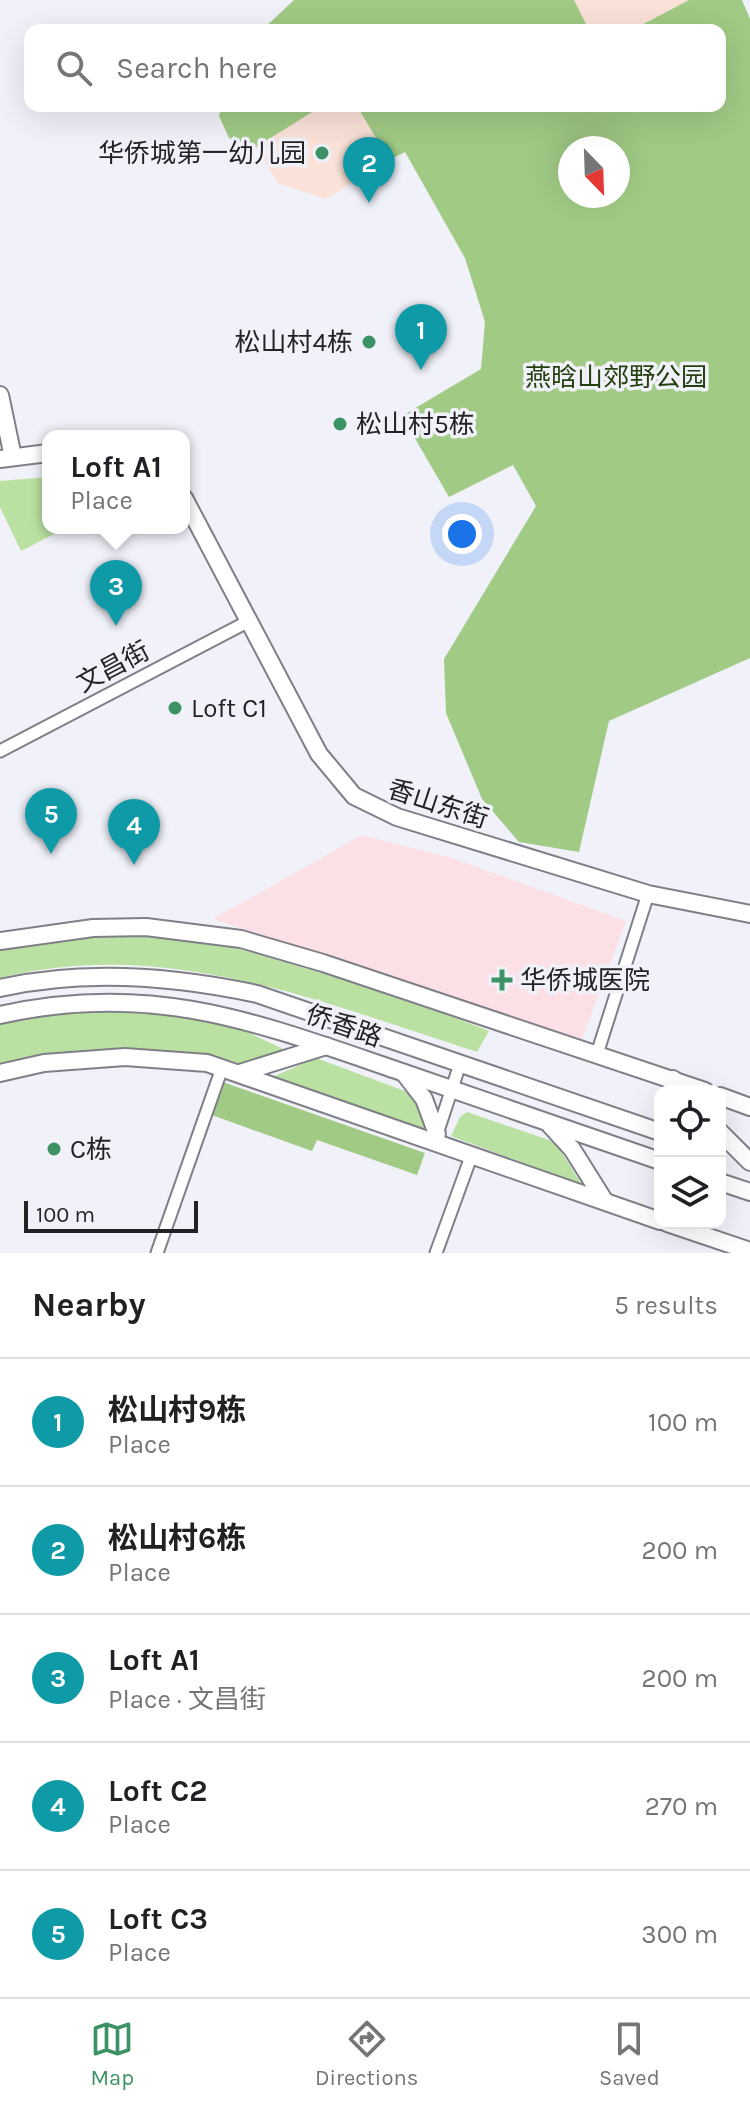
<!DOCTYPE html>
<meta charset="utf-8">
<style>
body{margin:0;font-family:Karla,"Noto Sans SC",sans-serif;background:#f2f2f2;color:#202124}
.controls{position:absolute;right:24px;bottom:24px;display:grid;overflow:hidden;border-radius:16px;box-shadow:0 8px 32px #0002}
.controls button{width:72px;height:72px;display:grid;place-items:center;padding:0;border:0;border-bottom:2px solid #e0e0e0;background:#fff;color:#202124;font:40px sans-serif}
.compass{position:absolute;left:558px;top:136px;width:72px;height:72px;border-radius:50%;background:#fff;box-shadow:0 8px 32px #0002;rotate:157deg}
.scale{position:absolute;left:24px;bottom:20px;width:174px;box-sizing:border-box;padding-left:8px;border:4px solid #232326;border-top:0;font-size:22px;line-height:28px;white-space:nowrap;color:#232326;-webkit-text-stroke:6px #f1f1fa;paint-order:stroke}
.you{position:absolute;left:462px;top:534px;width:28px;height:28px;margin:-20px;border:6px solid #fff;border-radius:50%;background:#1a73e8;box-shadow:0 0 0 12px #1a73e833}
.badge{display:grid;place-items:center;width:52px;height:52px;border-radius:50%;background:#3c9265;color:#fff;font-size:26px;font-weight:700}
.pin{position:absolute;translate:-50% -66px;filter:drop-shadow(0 2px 4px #0008)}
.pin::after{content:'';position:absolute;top:42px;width:28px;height:24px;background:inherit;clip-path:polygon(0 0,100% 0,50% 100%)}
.popup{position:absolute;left:42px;top:430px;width:148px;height:104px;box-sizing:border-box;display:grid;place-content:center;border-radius:16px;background:#fff;filter:drop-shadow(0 2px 6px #0005);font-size:26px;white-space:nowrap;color:#757577}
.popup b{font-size:30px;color:#202124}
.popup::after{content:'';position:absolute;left:50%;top:100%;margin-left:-16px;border:16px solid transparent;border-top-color:#fff}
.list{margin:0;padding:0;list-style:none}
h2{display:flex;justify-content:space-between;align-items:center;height:104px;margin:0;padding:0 32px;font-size:34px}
h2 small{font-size:26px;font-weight:400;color:#757577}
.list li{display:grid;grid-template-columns:52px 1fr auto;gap:24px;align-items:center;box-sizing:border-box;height:128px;padding:0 32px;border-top:2px solid #e0e0e0}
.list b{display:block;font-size:30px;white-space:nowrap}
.list p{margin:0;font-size:26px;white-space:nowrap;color:#757577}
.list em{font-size:26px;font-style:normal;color:#757577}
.icon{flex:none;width:44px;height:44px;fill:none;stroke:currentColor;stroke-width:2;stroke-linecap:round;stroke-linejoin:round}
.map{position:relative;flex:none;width:750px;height:1253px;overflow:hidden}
.search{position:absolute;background:#fff;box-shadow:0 8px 32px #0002;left:24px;right:24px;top:24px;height:88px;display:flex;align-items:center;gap:20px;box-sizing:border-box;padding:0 28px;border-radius:16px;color:#757577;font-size:30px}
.sheet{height:744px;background:#fff}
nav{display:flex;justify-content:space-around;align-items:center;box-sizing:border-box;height:112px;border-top:2px solid #e0e0e0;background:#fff;font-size:22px;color:#757577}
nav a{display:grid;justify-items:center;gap:4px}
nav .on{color:#3c9265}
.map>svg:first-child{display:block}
.education{fill:#fae2d8}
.medical{fill:#fbe0e5}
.green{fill:#bae1a1}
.forest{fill:#a1ca85;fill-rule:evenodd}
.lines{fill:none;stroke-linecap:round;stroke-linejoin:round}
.street-casing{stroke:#7f7f87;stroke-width:15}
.secondary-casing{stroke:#7f7f87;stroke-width:20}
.primary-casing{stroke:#7f7f87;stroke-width:20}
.street{stroke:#fff;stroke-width:11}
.secondary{stroke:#fff;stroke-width:16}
.primary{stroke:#fff;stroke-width:16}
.poi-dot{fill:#3c9265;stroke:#f1f1fa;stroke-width:3}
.labels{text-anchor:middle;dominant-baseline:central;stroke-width:7;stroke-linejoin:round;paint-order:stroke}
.poi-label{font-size:26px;fill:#232326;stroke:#f1f1fa;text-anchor:start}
.park-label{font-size:26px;fill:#25400f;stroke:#f1f1fa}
.street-label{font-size:26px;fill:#232326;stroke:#f1f1fa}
</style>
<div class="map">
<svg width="750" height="1253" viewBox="0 0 750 1253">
<rect width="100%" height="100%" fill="#f1f1fa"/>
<g class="education">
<path d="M574,0H689L632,30H589Z"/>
<path d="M322,106H357L389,160L326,199L278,183L256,147Z"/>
</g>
<path class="medical" d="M362,835L455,859L626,921L582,1039L213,919Z"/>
<g class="green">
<path d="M48,477V528H66L21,551L0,507V481Z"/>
<path d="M93,936L191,938L243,950L406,998L489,1031L477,1052C321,1002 165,936 0,978V948Z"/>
<path d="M83,1010H142L228,1023L290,1052L238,1068L118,1050L71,1053L0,1066V1024Z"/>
<path d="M316,1058L413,1094L425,1130L270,1078Z"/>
<path d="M467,1112L555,1142L582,1185L451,1136L460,1117Z"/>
</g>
<g class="forest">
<path d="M294,0H574L589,30H262Z"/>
<path d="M689,0H742L750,19V658L609,721L579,852L519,842L482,799L446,713L444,659L536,506L513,465L449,497L402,416L481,369L485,322L465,258L405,152L389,160L357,106H720V30H632ZM618,148V196H570V148Z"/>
<path d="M222,106H322L256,147L229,138L219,116Z"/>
<path d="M220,1081L425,1153L417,1175L317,1140L312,1151L209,1114Z"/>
</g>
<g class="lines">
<g class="street-casing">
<g id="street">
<path d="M0,751L247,622"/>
<path d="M597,1054L648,894"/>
<path d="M437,1134L460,1064"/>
<path d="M157,1253L222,1068"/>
<path d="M436,1253L472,1154"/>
</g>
</g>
<g class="secondary-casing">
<g id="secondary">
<path d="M0,395L13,457"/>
<path d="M0,459L48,453"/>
<path d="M184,498L319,754L354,796L397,817L648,894L750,914"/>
<path d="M0,941L93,928L146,927L241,939L323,963L705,1091"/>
<path d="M0,1073L44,1063L125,1057L207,1063L660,1221"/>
<path d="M720,1096L750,1107"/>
<path d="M667,1223L750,1251"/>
</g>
</g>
<g class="primary-casing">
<g id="primary">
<path d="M0,988C85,969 173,976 257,994L660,1132"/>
<path d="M0,1015C151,981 256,1022 396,1070C484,1100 572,1130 660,1161"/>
<path d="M240,1073L326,1046"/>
<path d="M404,1073L424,1099L437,1134"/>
<path d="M673,1079L686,1091"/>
<path d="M550,1125L572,1149L604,1200"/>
<path d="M720,1132L750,1162"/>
<path d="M720,1182L750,1192"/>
</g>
</g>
<use href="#street" class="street"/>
<use href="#secondary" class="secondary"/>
<use href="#primary" class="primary"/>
</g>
<g class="poi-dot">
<circle cx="322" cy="153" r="8"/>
<circle cx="369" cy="342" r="8"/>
<circle cx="340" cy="424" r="8"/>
<circle cx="175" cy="708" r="8"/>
<path d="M498 968h8v8h8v8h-8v8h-8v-8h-8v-8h8z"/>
<circle cx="54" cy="1149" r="8"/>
</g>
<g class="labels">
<g class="poi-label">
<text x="306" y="153" text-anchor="end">华侨城第一幼儿园</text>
<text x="353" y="342" text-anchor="end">松山村4栋</text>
<text x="356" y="424">松山村5栋</text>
<text x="191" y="708">Loft C1</text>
<text x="520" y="980">华侨城医院</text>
<text x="70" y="1149">C栋</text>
</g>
<g class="park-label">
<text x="616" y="377">燕晗山郊野公园</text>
</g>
<g class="street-label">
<text transform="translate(113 667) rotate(-28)">文昌街</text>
<text transform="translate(438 804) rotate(18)">香山东街</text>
<text transform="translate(344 1026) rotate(19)">侨香路</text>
</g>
</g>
</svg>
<div class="controls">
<button><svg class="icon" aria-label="locate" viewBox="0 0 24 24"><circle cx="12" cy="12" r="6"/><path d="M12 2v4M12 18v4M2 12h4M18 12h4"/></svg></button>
<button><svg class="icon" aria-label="layers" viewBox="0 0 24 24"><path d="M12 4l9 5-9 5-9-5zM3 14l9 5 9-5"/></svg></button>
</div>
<svg class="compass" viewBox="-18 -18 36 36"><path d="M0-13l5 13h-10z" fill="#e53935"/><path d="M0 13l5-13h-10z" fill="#757577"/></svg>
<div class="scale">100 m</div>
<div class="you"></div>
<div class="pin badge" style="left:421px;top:370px;background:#0f9aa8">1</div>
<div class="pin badge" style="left:369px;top:203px;background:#0f9aa8">2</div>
<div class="pin badge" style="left:116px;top:626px;background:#0f9aa8">3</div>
<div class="popup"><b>Loft A1</b>Place</div>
<div class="pin badge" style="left:134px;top:865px;background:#0f9aa8">4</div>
<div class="pin badge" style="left:51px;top:854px;background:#0f9aa8">5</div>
<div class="search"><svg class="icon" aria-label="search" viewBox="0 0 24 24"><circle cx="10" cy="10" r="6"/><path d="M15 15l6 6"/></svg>Search here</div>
</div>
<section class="sheet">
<h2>Nearby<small>5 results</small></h2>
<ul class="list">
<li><span class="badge" style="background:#0f9aa8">1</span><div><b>松山村9栋</b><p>Place</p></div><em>100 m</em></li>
<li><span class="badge" style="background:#0f9aa8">2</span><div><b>松山村6栋</b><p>Place</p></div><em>200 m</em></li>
<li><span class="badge" style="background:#0f9aa8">3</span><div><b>Loft A1</b><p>Place · 文昌街</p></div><em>200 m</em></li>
<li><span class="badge" style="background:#0f9aa8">4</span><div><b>Loft C2</b><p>Place</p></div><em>270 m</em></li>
<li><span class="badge" style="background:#0f9aa8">5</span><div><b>Loft C3</b><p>Place</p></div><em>300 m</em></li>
</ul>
</section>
<nav>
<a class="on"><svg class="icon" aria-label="map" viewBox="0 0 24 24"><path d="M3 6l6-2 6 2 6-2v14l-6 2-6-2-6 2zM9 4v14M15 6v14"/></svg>Map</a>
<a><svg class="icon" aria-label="directions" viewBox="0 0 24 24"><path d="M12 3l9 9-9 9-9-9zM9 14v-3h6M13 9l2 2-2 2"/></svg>Directions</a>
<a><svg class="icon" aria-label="saved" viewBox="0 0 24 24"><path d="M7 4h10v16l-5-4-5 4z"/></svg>Saved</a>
</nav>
